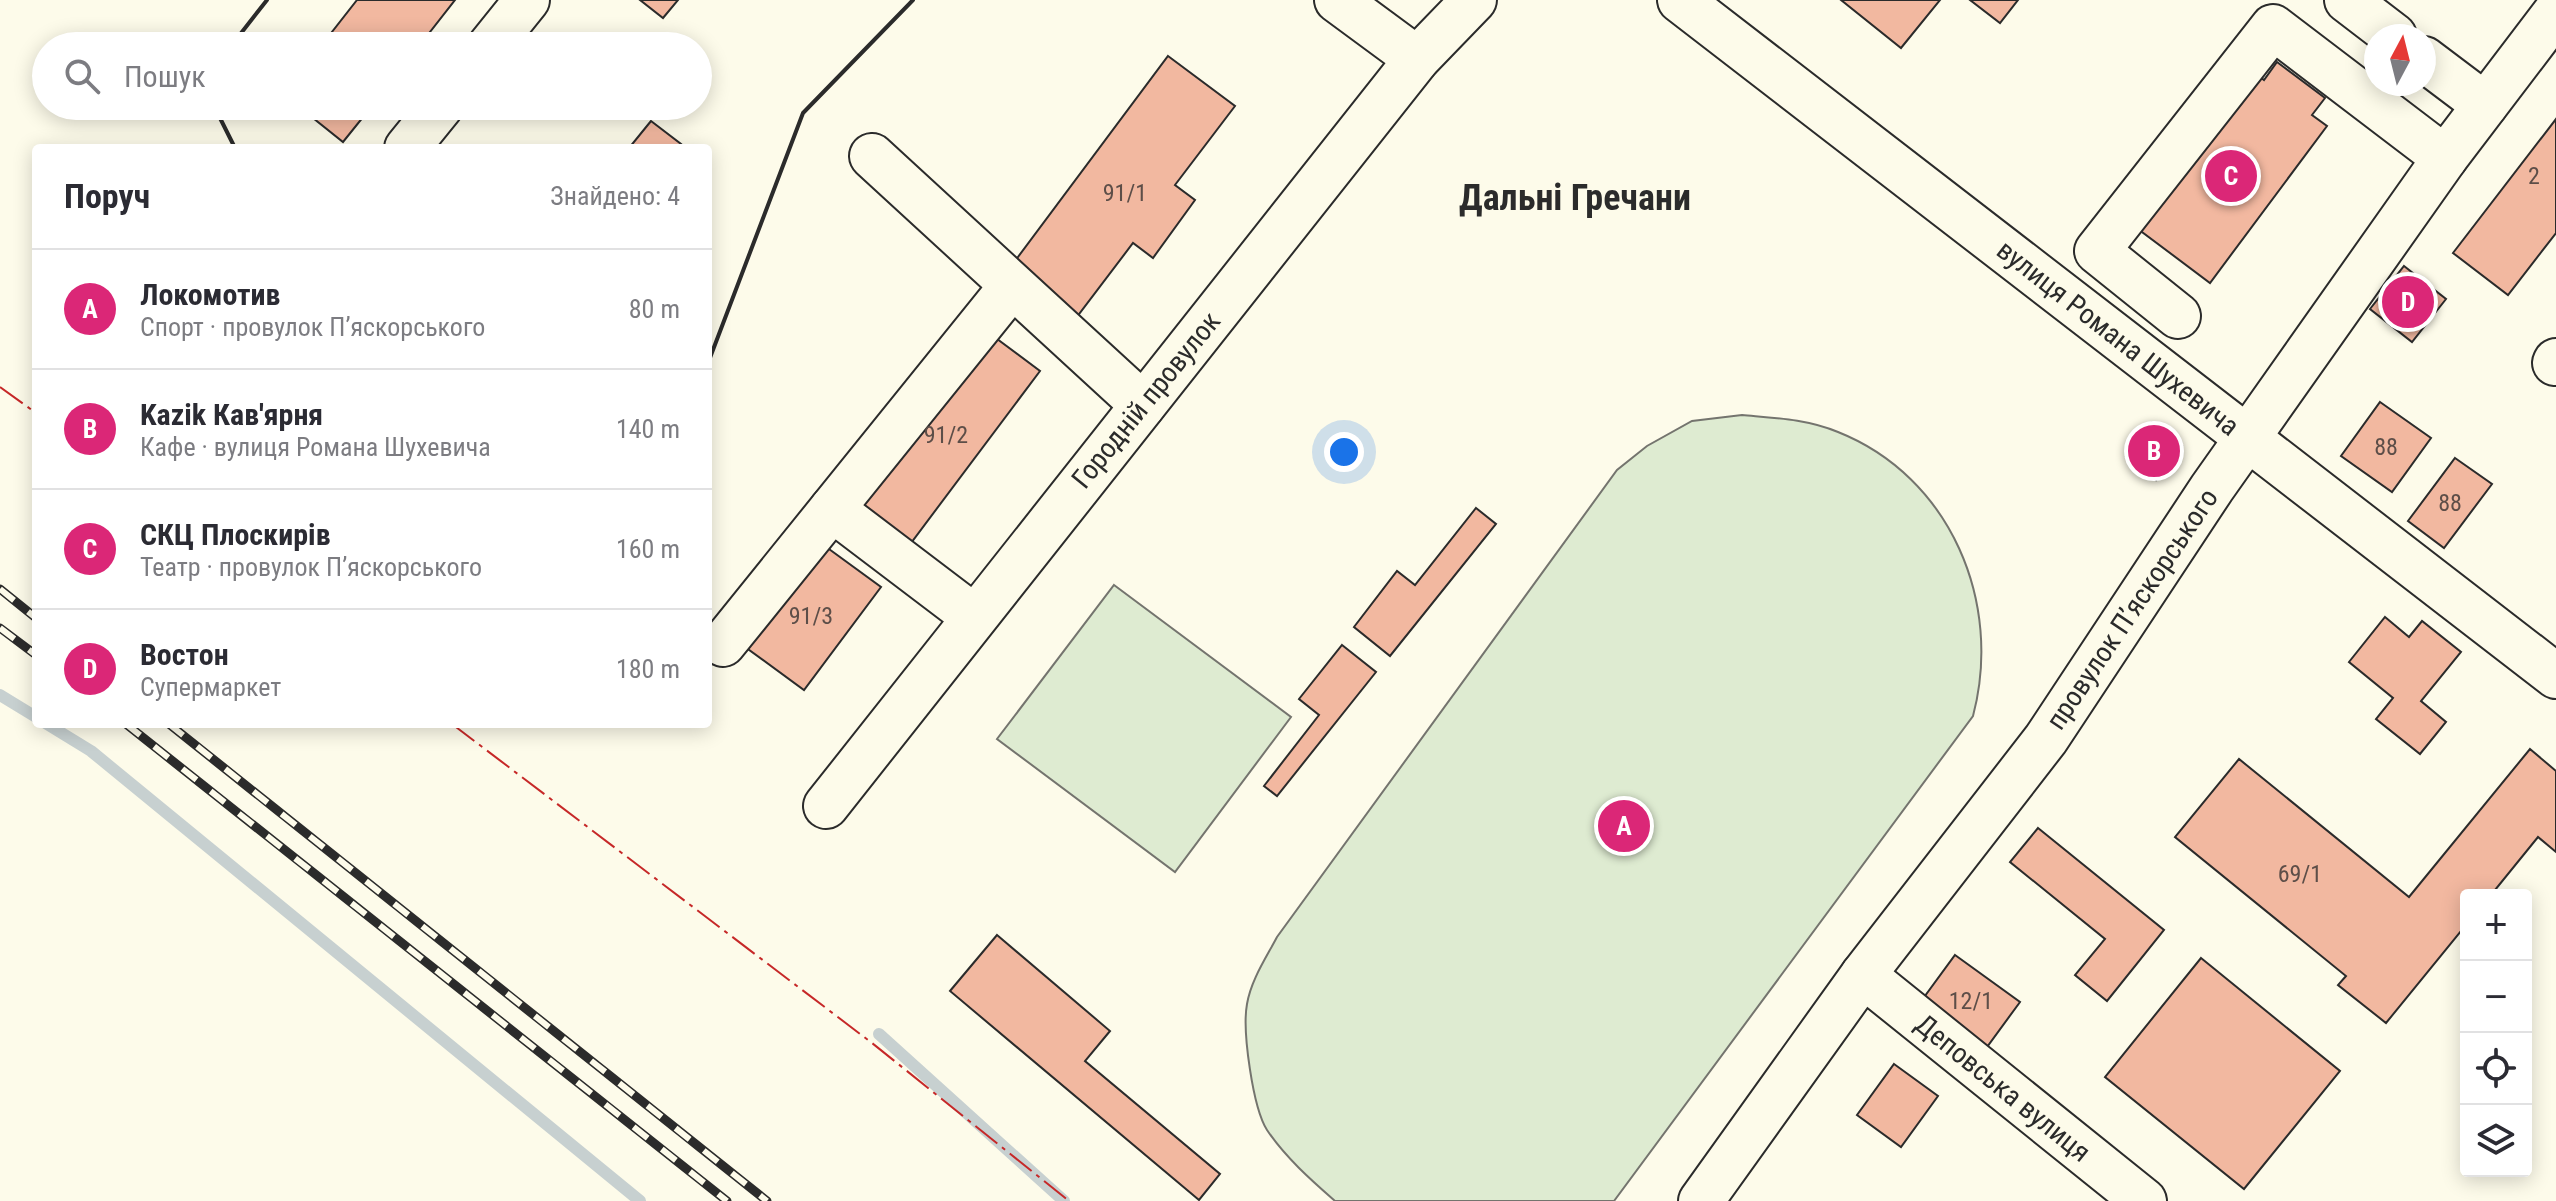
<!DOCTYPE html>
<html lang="uk">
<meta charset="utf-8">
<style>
body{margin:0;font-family:"Roboto Condensed",sans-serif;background:#f2f2f3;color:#2b2b33}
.controls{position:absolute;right:24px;bottom:24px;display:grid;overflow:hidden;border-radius:8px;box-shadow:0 4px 20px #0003}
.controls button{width:72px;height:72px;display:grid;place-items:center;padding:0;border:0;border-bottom:2px solid #e1e1e2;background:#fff;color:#2b2b33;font:40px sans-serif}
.compass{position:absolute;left:2364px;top:24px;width:72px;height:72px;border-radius:50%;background:#fff;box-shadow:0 4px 20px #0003;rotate:7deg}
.you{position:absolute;left:1344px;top:452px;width:28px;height:28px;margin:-20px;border:6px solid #fff;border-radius:50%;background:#1a73e8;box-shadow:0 0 0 12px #1a73e833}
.badge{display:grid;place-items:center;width:52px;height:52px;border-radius:50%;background:#db2777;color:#fff;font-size:26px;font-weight:700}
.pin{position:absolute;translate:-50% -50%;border:4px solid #fff;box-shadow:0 2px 8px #0006}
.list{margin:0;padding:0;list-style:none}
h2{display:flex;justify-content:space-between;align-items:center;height:104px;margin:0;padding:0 32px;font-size:34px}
h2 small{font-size:26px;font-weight:400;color:#7c7c81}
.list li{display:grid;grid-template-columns:52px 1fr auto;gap:24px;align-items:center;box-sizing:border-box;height:120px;padding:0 32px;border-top:2px solid #e1e1e2}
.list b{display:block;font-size:30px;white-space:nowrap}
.list p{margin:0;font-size:26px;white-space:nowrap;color:#7c7c81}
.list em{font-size:26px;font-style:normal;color:#7c7c81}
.icon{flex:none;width:44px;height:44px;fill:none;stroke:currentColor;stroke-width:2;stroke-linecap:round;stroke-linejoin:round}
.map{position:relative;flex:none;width:2556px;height:1201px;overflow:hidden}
.search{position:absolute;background:#fff;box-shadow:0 4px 20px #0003;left:32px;top:32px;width:680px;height:88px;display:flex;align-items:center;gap:20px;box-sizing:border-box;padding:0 28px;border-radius:44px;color:#7c7c81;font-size:30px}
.panel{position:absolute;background:#fff;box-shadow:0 4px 20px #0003;left:32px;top:144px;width:680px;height:584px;border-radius:8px}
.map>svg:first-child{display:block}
.green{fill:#deebd1;stroke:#74746e;stroke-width:2}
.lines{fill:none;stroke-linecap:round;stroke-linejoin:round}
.stream{stroke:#c7d0d0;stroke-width:12}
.building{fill:#f2b8a0;stroke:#2b2b2b;stroke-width:2}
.minor-casing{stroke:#2b2b2b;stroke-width:48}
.minor{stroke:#fdfbea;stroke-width:44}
.rail-casing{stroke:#2b2b2b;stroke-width:9}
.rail{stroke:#fdfbea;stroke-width:6;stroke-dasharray:18;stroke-linecap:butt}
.wall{stroke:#2b2b2b;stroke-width:4}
.power{stroke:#c62828;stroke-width:2;stroke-dasharray:28 6 4 6;stroke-linecap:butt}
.labels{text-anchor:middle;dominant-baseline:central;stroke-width:6;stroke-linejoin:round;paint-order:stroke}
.number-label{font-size:24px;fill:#5d4e48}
.street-label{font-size:28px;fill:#2b2b2b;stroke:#fdfbea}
.district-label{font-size:36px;font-weight:bold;fill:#2b2b2b;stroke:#fdfbea}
</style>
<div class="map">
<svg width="2556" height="1201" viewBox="0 0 2556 1201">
<rect width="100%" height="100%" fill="#fdfbea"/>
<g class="green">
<path d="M1742,415C1775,418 1807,419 1838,432C1951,477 2003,603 1973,716L1614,1201H1335C1311,1180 1285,1157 1267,1130C1253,1108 1242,1031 1247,1004C1251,980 1266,958 1277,937L1617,470L1647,446L1692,421Z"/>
<path d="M1114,585L1291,717L1175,872L997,739Z"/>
</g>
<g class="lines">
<g class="stream">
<path d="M0,695L36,717"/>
<path d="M47,724L91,751L640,1201"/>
<path d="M879,1034L1064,1201"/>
</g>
</g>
<g class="building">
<path d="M357,0H455L419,46H321Z"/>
<path d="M640,0H678L663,18Z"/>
<path d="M1841,0H1940L1901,48Z"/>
<path d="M1970,0H2018L2000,23Z"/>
<path d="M1168,56L1235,106L1175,185L1195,200L1153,258L1133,243L1076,318L1009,269Z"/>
<path d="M2277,62L2325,98L2312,115L2327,126L2210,283L2134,226L2251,70L2264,80Z"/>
<path d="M298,106H372L343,142Z"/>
<path d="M2556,119V233L2508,295L2453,253Z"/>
<path d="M651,121L681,144L678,148H629Z"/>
<path d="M2404,266L2446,299L2412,342L2370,309Z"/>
<path d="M981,327L1040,371L911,543L853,499Z"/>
<path d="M2380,402L2431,438L2392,492L2341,456Z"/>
<path d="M2152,423L2182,446L2156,480L2126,456Z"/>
<path d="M2455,458L2492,484L2444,548L2408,521Z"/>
<path d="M1476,508L1496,524L1390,656L1354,627L1397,571L1415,585Z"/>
<path d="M818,541L881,587L804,690L741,644Z"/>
<path d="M2385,617L2409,637L2422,621L2461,652L2421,701L2446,722L2420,754L2376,719L2393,698L2349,662Z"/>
<path d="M1342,645L1376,672L1277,796L1264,786L1319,715L1299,699Z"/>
<path d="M2530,749L2556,771V852L2538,837L2491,895H2466V925L2386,1023L2338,985L2346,976L2175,837L2239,759L2409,897Z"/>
<path d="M2038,828L2164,930L2107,1001L2075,975L2105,939L2010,862Z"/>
<path d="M997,935L1110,1031L1085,1061L1220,1174L1199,1200L950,991Z"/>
<path d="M1955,955L2020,1002L1987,1047L1922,1000Z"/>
<path d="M2201,958L2340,1071L2244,1189L2105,1077Z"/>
<path d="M1894,1064L1938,1096L1901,1147L1857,1115Z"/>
</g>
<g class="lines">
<g class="minor-casing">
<g id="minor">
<path d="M1337,0L1417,59"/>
<path d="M1680,0L2556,676"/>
<path d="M2347,0L2394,36"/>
<path d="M490,46L527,0"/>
<path d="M2424,59L2485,105"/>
<path d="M407,148L441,106"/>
<path d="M872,156L1143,405"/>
<path d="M2178,316L2097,251L2273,27L2445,158"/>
<path d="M2555,363L2556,361"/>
<path d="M832,509L973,616"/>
<path d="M723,644L1011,287"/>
<path d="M826,806L1417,59L1474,0"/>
<path d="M1863,975L2144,1201"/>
<path d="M1701,1201L1863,975L2046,739L2212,488L2445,158L2556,12"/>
</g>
</g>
<use href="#minor" class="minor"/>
<g class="rail-casing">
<g id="rail">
<path d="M0,589L36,618"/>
<path d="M0,628L36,655"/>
<path d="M126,724L727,1201"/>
<path d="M169,724L767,1201"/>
</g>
</g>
<use href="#rail" class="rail"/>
<g class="wall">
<path d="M231,46L267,0"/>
<path d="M214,106L235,148"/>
<path d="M708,363L803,113L913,0"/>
</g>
<g class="power">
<path d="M0,387L36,413"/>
<path d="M452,724L872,1043L1069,1201"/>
</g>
</g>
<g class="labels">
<g class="number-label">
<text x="2534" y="176">2</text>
<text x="1125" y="193">91/1</text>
<text x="946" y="435">91/2</text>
<text x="2386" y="447">88</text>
<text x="2450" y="503">88</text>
<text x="811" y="616">91/3</text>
<text x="2300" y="874">69/1</text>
<text x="1971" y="1001">12/1</text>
</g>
<g class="street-label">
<text transform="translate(2118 338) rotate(38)">вулиця Романа Шухевича</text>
<text transform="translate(1146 400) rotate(-51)">Городній провулок</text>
<text transform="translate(2132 609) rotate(-56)">провулок Пʼяскорського</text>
<text transform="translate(2003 1088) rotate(39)">Деповська вулиця</text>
</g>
<g class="district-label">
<text x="1575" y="198">Дальні Гречани</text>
</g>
</g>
</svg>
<div class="controls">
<button>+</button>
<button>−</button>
<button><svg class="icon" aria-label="locate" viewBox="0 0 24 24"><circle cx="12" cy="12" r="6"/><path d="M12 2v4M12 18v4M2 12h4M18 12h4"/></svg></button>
<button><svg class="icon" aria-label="layers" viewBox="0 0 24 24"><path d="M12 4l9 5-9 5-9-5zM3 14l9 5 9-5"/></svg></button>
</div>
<svg class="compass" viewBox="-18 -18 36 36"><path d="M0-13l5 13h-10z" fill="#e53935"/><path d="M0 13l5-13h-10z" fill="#7c7c81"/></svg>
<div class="you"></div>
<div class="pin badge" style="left:1624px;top:826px">A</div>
<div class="pin badge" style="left:2154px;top:451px">B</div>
<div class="pin badge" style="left:2231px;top:176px">C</div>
<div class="pin badge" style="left:2408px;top:302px">D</div>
<div class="search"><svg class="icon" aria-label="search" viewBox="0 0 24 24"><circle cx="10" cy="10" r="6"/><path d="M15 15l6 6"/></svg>Пошук</div>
<section class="panel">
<h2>Поруч<small>Знайдено: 4</small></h2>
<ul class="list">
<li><span class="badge">A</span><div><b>Локомотив</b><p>Спорт · провулок Пʼяскорського</p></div><em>80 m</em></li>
<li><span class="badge">B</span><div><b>Kazik Кав'ярня</b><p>Кафе · вулиця Романа Шухевича</p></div><em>140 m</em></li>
<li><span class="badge">C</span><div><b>СКЦ Плоскирів</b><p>Театр · провулок Пʼяскорського</p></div><em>160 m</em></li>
<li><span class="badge">D</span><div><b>Востон</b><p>Супермаркет</p></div><em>180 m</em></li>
</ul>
</section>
</div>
